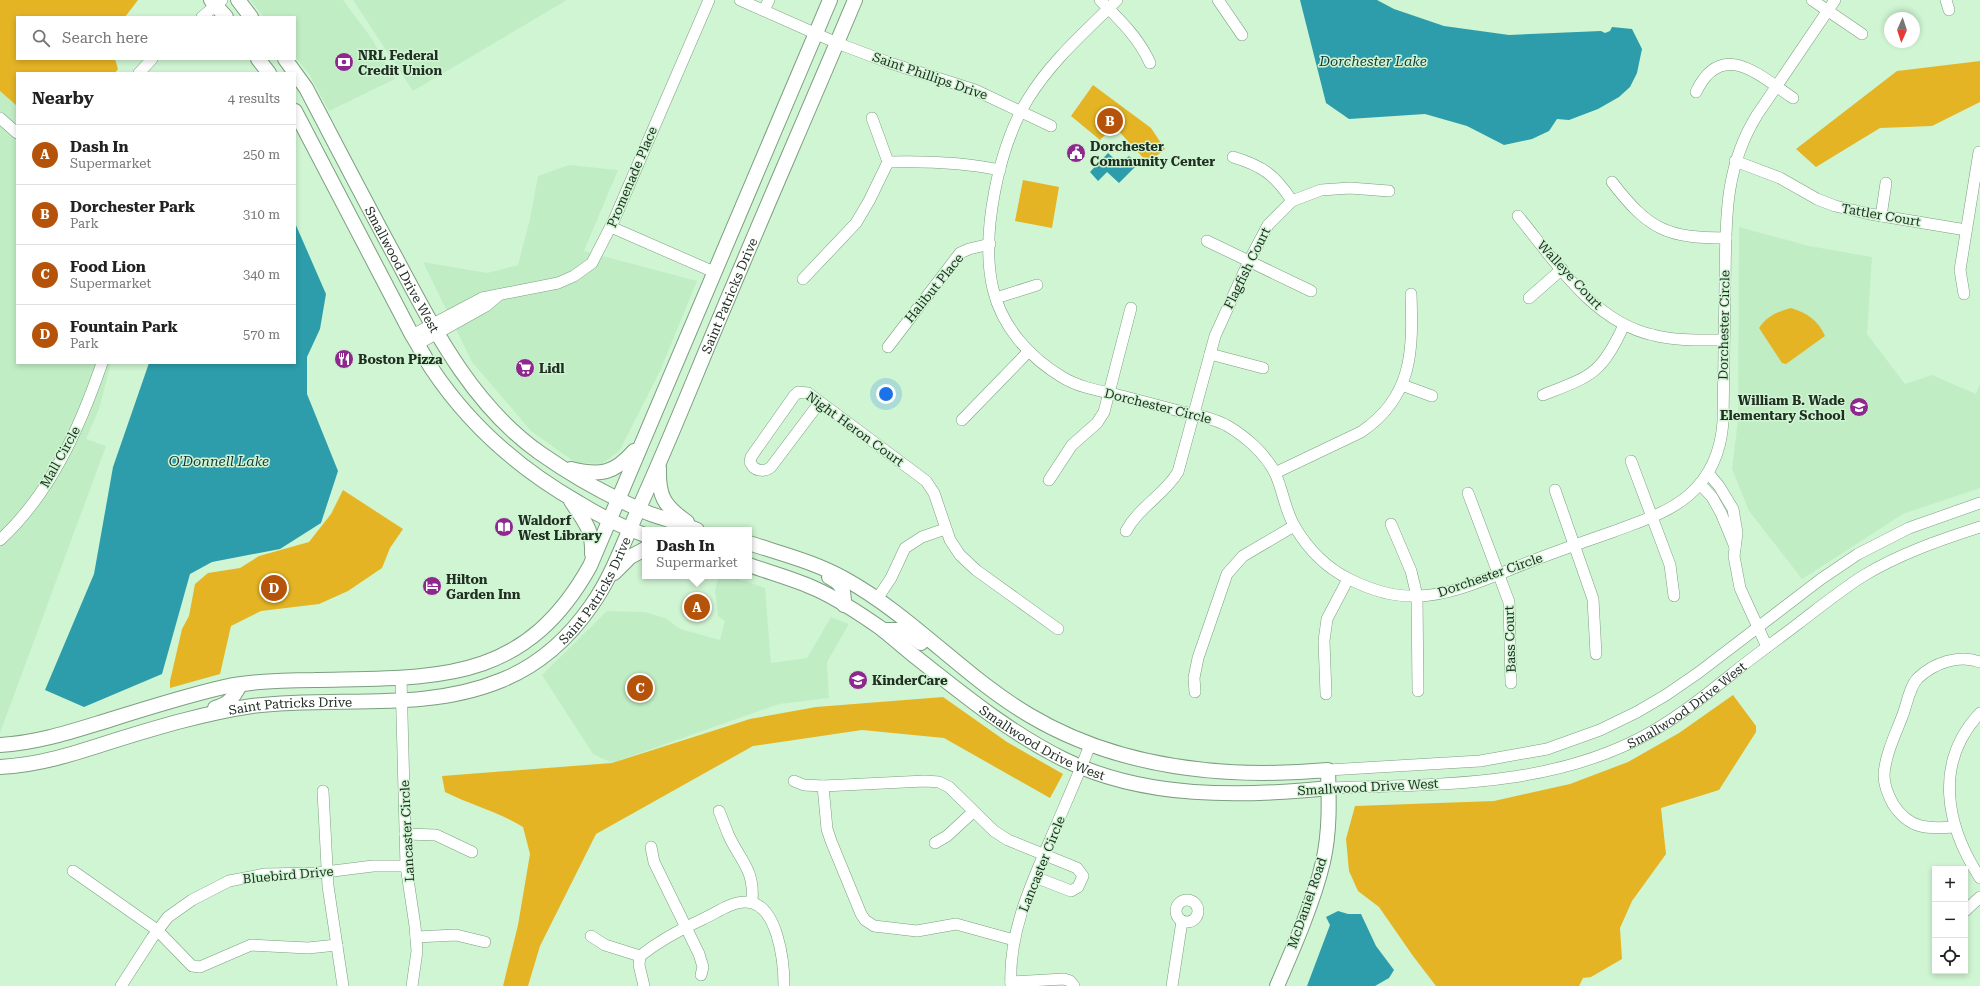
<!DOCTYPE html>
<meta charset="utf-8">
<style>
body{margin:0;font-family:"Roboto Serif",serif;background:#f2f2f2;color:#222}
.controls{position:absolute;right:12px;bottom:12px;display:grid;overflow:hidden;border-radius:0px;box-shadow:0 2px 6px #0003}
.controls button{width:36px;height:36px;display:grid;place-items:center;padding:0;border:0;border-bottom:1px solid #e0e0e0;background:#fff;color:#222;font:20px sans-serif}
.compass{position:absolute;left:1884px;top:12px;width:36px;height:36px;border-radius:50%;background:#fff;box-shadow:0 2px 6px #0003;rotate:183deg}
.you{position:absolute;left:886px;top:394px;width:14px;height:14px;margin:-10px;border:3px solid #fff;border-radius:50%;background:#1a73e8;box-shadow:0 0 0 6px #1a73e833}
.badge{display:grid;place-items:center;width:26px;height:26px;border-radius:50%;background:#b45309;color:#fff;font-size:13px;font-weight:700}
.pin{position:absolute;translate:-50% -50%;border:2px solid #fff;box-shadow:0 1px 4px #0006}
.popup{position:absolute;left:642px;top:527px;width:110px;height:52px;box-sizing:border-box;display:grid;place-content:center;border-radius:0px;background:#fff;filter:drop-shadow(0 1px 3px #0005);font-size:13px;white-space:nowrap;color:#767676}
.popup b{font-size:15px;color:#222}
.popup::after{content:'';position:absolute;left:50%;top:100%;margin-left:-8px;border:8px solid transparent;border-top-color:#fff}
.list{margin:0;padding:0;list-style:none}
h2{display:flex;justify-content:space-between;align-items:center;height:52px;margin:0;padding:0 16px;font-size:17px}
h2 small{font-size:13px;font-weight:400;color:#767676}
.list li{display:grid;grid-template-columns:26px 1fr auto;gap:12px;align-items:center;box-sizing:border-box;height:60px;padding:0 16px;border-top:1px solid #e0e0e0}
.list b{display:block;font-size:15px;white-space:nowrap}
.list p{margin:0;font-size:13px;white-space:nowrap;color:#767676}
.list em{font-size:13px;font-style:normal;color:#767676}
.icon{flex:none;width:22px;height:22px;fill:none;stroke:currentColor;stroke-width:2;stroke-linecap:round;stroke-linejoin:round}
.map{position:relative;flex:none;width:1980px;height:986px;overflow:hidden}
.search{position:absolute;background:#fff;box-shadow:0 2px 6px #0003;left:16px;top:16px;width:280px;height:44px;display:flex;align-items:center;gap:10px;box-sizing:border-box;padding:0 14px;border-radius:0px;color:#767676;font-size:15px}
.panel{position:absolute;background:#fff;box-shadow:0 2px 6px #0003;left:16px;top:72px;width:280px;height:292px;border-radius:0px}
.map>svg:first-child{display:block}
.built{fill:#c1edc5}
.green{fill:#e4b425}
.water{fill:#2d9dab}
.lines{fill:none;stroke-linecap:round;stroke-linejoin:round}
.minor-casing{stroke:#7c9f80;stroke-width:12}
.major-casing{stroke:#7c9f80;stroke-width:16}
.minor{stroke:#fff;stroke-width:11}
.major{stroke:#fff;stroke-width:14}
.labels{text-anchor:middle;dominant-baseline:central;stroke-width:3;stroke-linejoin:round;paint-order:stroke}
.poi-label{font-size:13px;font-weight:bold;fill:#212f23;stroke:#d0f5d3;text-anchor:start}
.street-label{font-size:13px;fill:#212f23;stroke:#d0f5d3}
.water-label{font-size:14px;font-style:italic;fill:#16363b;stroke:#d0f5d3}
</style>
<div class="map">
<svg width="1980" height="986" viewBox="0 0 1980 986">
<rect width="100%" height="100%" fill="#d0f5d3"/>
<g class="built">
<path d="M250,0H343L372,39L395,79L329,111L309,74L295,57V17H264Z"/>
<path d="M353,0H567L413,91Z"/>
<path d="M0,91L17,106V363H111L99,409L86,439L106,446L0,733Z"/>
<path d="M569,165L618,170L584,251L697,281L660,371L620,450L602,464L576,463L531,431L472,362L423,262L487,273L518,265L530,219L538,176Z"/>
<path d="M1739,227L1809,246L1872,257L1867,334L1905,384L1932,375L1976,394L1980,384V488L1903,514L1802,579L1749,511L1732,469L1738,420Z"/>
<path d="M719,576H729L765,588L771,663L807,658L831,617L849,624L827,662L829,698L779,704L612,763L593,754L542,675L607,611L644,612L665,618L680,629L720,640L725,621L718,616L715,590Z"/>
</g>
<g class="green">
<path d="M0,0H138L125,17H17V59H115L118,69L115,73H17V106L0,91Z"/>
<path d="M1980,61V102L1932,126L1880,128L1816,167L1796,149L1897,71Z"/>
<path d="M1093,85L1151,128L1165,149L1148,163L1114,126L1100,140L1071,116Z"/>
<path d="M1023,180L1059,187L1052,228L1015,221Z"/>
<path d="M1791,308C1807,313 1818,320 1825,336L1786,364L1782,363L1759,328C1767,316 1777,312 1791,308Z"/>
<path d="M343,490L403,529L390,548L382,568L348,591L319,604L261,611L231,626L220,674L170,688V681L182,629L189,616L195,584L208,573L240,568L259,556L309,542L331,514Z"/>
<path d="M1733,695L1756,726V732L1719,790L1661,808L1666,854L1632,901L1620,928L1622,959L1591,977L1583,978L1579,986H1436L1413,956L1379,907L1358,891L1349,871L1346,839L1355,806L1494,801L1570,784L1628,762L1679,733Z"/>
<path d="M943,697L1007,742L1063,774L1050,798L944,738L862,730L753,746L596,834L540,946L528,986H503L518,925L530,854L523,827C499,812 471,805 445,792L442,776L612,763L750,719L816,707Z"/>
</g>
<g class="water">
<path d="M1300,0H1377L1394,9L1444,26L1509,35L1601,31L1605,33L1610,31L1612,27L1632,29L1642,49L1637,73L1630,87L1619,97L1598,109L1569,120L1557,119L1549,131L1532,139L1504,145L1467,126L1425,114L1349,119L1326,103Z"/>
<path d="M1108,153L1120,164L1129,156L1138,164L1119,183L1107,172L1098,181L1090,172Z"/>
<path d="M295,223L326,294L320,329L307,357V394L338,471L321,523L280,549L212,562L190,574L162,674L84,707L45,690L94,574L113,467L149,363H295Z"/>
<path d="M1338,911L1348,914H1361L1376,946L1394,970L1389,978L1375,986H1307L1330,925L1326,917Z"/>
</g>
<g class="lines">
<g class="minor-casing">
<g id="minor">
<path d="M740,0L837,43L890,63L975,90L1051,126"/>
<path d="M1100,0C1119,19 1139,38 1150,63"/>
<path d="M1117,0C1086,31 1051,61 1028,99C999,146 980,234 993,289C1002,327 1029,357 1062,377C1080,388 1101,391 1122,396C1142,401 1163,407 1183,412C1198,415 1212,418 1226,425C1245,436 1265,453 1275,473C1283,490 1285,511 1295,527C1308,549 1327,568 1349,579C1369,589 1394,597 1416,596C1455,596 1501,572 1537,559C1563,549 1589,540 1615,531C1641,521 1668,513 1689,495C1711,476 1721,450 1723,422C1724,377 1724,331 1725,285C1726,224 1723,170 1757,115L1835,0"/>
<path d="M1218,0L1242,35"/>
<path d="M1812,0L1862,34"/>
<path d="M1946,0L1949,10"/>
<path d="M764,10L769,0"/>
<path d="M202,17L222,0"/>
<path d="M139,73L152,59"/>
<path d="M1696,92C1722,38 1760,76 1793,98"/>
<path d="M0,118L17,133"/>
<path d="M872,118L888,162"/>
<path d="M1233,157C1263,166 1275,175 1292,201"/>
<path d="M1735,161L1780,178L1817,199L1835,206L1870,214L1966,230"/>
<path d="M1612,182C1649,230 1667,238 1726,238"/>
<path d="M1518,216C1555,261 1593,322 1653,335C1676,341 1700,340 1724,340"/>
<path d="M1881,216L1886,183"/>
<path d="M611,227L714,272"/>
<path d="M1207,241L1311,291"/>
<path d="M803,279L856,223L869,201L888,162C926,161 962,162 1000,170"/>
<path d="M1964,294L1960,270L1979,152"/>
<path d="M996,298L1037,285"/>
<path d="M1529,298L1562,269"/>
<path d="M412,335L482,298L558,283L574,276L592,263L614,220L709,0"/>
<path d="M418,344L486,306L499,295"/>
<path d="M888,347L960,253L969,249L990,244"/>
<path d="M1210,354L1263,368"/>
<path d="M1402,385L1432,396"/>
<path d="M1543,395C1591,376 1601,375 1624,325"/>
<path d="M820,402L771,467C765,472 758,471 753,467L750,462L751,457L794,396L798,392L808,393L926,481L934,493L950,540L960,555L976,570L1058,629"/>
<path d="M962,420L1028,352"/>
<path d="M1631,461L1670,565L1674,596"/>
<path d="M1275,473L1361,432C1413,397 1413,351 1411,294"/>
<path d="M1708,473L1719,486L1733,509L1737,533L1734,556L1740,588L1767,647"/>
<path d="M1049,480L1072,445L1097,423L1104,412L1131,308"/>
<path d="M1700,484L1712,497L1721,513L1735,547"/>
<path d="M1555,490L1593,599L1596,654"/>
<path d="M1468,493L1509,602L1511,683"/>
<path d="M1391,524L1411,571L1417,596L1418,691"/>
<path d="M1126,531C1140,506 1164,495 1178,472L1215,336L1249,261L1268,225L1292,201L1321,190L1350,188L1389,191"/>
<path d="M0,540C51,493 80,427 102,363"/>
<path d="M877,599L891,578L905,548L922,537L945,529"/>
<path d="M401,678L406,866L415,926L417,951L412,986"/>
<path d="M1195,692L1194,678L1198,658L1227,574L1243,556L1294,526"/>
<path d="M1326,694L1324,641L1327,619L1348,579"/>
<path d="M1980,713C1933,763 1946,826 1980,878"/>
<path d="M1328,770L1480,761L1547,749L1600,730L1637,712L1666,695L1698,673L1821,579L1858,554L1909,528L1980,503"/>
<path d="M794,781L804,785L823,786"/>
<path id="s1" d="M1329,788C1438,784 1555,788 1653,731C1682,714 1707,694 1732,674C1754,656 1777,640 1799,623C1820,607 1841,590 1863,576C1899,554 1940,540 1980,527"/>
<path d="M323,791L328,886L343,986"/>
<path d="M719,811C722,818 725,826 728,834C740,861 755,869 752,902"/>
<path d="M1954,827C1927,829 1909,829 1893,804C1888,795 1884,786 1884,775C1885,756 1895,735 1902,717C1907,705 1909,687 1918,678C1934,663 1959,654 1980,662"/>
<path d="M405,834L436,835L472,852"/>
<path d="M935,843L947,836L973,812"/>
<path d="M651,847L654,862L699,954L703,967L701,975"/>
<path d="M73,871L157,930L192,966L200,967L251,945L308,948L337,945"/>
<circle cx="1187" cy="911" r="11"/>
<path d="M1965,911L1980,897"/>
<path d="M591,936L605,945L640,956"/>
<path d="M416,937L456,935L485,942"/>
<path d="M1014,940L956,924L917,931L874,926L865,920L861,914L831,841L827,829L823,786L925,781L939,782L949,787L994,831L1008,840L1077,868L1083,876L1078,887L1071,891L1035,877"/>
<path d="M1011,982L1064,979L1070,981L1074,986"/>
<path d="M121,986L152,938L168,917L192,900L229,881L265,874L317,873L373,866H406"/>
<path d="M644,986L639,965L640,956C659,941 681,929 703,919C716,913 731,902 745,902C778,901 784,963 784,986"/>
<path d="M1011,986C1008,934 1031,884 1051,838C1064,807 1078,776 1090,745"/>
<path d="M1172,986L1182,921"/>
</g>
</g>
<g class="major-casing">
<g id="major">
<path d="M211,0L226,17"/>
<path d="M238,0L251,17"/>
<path d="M258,59L269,73"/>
<path id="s2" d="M285,59L306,88C336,145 366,203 397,260C435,331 472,405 540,453C574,477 610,497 648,513C664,519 681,523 697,530"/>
<path d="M295,111L412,335C419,346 425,358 432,369C470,426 521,470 579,503C600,516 622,527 645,535"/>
<path d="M659,468C658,496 664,506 687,522"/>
<path d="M571,469C600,476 614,474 634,451"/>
<path d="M571,501C584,521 593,529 592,554"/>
<path d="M749,543C782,554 815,562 845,579C912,616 963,676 1029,715C1118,768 1226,779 1328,770C1329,800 1330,832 1323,862C1314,901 1293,949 1277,986"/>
<path id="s3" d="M749,565C771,573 794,579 816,589C838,599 862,615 882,629C892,637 902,646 912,654C960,692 1007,731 1063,759C1144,799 1241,797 1329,788"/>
<path d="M614,573L630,557L645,549"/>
<path d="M829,577C843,584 844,590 844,605"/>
<path d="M883,630H903L921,643"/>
<path d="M215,708C229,704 233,698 240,685"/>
<path d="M0,745C38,743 73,731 109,720C147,708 185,696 224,687C253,681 284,680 314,680C434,677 523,686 590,566L830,0"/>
<path id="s4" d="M0,767C40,765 76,753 113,741C158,727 205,713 252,706C334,695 423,713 502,680C539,665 568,639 591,606C612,577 624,541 639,508C660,462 679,416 698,370C749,246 803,124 855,0"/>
</g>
</g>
<use href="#minor" class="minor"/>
<use href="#major" class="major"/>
</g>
<defs>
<g id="bank-disc" transform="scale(1)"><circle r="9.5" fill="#8e288e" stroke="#d0f5d3"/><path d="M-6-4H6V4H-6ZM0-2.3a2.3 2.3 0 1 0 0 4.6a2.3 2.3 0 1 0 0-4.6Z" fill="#fff"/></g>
<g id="civic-disc" transform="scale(1)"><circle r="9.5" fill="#8e288e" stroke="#d0f5d3"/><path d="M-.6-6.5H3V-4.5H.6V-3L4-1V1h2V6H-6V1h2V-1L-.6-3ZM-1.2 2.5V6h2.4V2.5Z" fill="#fff"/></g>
<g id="restaurant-disc" transform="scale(1)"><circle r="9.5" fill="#8e288e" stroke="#d0f5d3"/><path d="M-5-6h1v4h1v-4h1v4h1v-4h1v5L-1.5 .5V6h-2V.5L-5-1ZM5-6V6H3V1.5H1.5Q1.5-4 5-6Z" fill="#fff"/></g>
<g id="supermarket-disc" transform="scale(1)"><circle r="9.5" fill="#8e288e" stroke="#d0f5d3"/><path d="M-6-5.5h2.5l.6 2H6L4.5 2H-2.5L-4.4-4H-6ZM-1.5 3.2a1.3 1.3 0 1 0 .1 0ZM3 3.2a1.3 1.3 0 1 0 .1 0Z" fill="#fff"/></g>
<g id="school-disc" transform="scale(1)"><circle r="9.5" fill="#8e288e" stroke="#d0f5d3"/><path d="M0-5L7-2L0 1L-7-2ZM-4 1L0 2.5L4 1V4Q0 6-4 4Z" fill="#fff"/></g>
<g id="library-disc" transform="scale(1)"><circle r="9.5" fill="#8e288e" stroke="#d0f5d3"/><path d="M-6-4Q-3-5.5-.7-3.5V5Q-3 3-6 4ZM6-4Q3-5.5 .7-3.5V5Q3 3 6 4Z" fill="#fff"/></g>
<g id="hotel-disc" transform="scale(1)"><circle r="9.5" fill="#8e288e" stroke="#d0f5d3"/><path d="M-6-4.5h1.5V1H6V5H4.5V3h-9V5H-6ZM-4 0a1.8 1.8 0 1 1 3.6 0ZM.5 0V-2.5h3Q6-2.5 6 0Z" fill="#fff"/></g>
</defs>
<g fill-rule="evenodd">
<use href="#bank-disc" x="344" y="62"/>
<use href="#civic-disc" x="1076" y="153"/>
<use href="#restaurant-disc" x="344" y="359"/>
<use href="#supermarket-disc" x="525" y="368"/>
<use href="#school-disc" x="1859" y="407"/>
<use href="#library-disc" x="504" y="527"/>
<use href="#hotel-disc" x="432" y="586"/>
<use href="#school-disc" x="858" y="680"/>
</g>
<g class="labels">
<g class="poi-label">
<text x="358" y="55">NRL Federal<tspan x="358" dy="15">Credit Union</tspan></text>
<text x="1090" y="146">Dorchester<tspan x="1090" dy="15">Community Center</tspan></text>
<text x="358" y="359">Boston Pizza</text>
<text x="539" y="368">Lidl</text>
<text x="1845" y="400" text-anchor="end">William B. Wade<tspan x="1845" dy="15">Elementary School</tspan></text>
<text x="518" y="520">Waldorf<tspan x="518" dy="15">West Library</tspan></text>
<text x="446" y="579">Hilton<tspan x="446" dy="15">Garden Inn</tspan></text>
<text x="872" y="680">KinderCare</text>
</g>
<g class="street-label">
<text transform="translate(930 76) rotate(19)">Saint Phillips Drive</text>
<text transform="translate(632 177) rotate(-67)">Promenade Place</text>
<text transform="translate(1881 215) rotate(10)">Tattler Court</text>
<text transform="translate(1247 268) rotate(-64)">Flagfish Court</text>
<text stroke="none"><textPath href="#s2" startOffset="241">Smallwood Drive West</textPath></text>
<text transform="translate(1570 275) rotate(47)">Walleye Court</text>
<text transform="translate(934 288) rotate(-51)">Halibut Place</text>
<text stroke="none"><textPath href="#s4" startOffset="970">Saint Patricks Drive</textPath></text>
<text transform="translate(1724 325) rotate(-89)">Dorchester Circle</text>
<text transform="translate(1158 406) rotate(14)">Dorchester Circle</text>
<text transform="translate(855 429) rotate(36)">Night Heron Court</text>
<text transform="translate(60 457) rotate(-61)">Mall Circle</text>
<text transform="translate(1490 575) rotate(-19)">Dorchester Circle</text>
<text stroke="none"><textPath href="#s4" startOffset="645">Saint Patricks Drive</textPath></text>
<text transform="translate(1510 639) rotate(-92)">Bass Court</text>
<text stroke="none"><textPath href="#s1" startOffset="375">Smallwood Drive West</textPath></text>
<text stroke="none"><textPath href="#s4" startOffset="298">Saint Patricks Drive</textPath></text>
<text stroke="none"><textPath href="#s3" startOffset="346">Smallwood Drive West</textPath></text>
<text transform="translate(1368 787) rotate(-3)">Smallwood Drive West</text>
<text transform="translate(407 831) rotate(-93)">Lancaster Circle</text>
<text transform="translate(1042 864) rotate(-68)">Lancaster Circle</text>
<text transform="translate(288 875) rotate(-5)">Bluebird Drive</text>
<text transform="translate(1307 903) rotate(-71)">McDaniel Road</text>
</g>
<g class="water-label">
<text x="1373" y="61">Dorchester Lake</text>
<text x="219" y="461">O'Donnell Lake</text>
</g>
</g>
</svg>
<div class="controls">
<button>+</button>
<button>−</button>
<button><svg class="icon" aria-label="locate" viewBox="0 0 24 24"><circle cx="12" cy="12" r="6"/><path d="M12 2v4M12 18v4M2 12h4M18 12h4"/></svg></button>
</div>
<svg class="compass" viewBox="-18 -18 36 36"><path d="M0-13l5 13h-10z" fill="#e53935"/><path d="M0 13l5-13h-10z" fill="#767676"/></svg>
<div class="you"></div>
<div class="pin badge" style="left:697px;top:607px">A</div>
<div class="popup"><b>Dash In</b>Supermarket</div>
<div class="pin badge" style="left:1110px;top:121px">B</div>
<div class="pin badge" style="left:640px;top:688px">C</div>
<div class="pin badge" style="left:274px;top:588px">D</div>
<div class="search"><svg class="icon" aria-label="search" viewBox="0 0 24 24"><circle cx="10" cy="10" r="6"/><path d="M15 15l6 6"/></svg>Search here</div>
<section class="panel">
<h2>Nearby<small>4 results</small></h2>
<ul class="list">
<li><span class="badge">A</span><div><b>Dash In</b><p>Supermarket</p></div><em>250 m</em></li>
<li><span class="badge">B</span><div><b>Dorchester Park</b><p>Park</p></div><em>310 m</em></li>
<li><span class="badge">C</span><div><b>Food Lion</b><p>Supermarket</p></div><em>340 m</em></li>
<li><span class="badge">D</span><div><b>Fountain Park</b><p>Park</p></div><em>570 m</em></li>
</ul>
</section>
</div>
